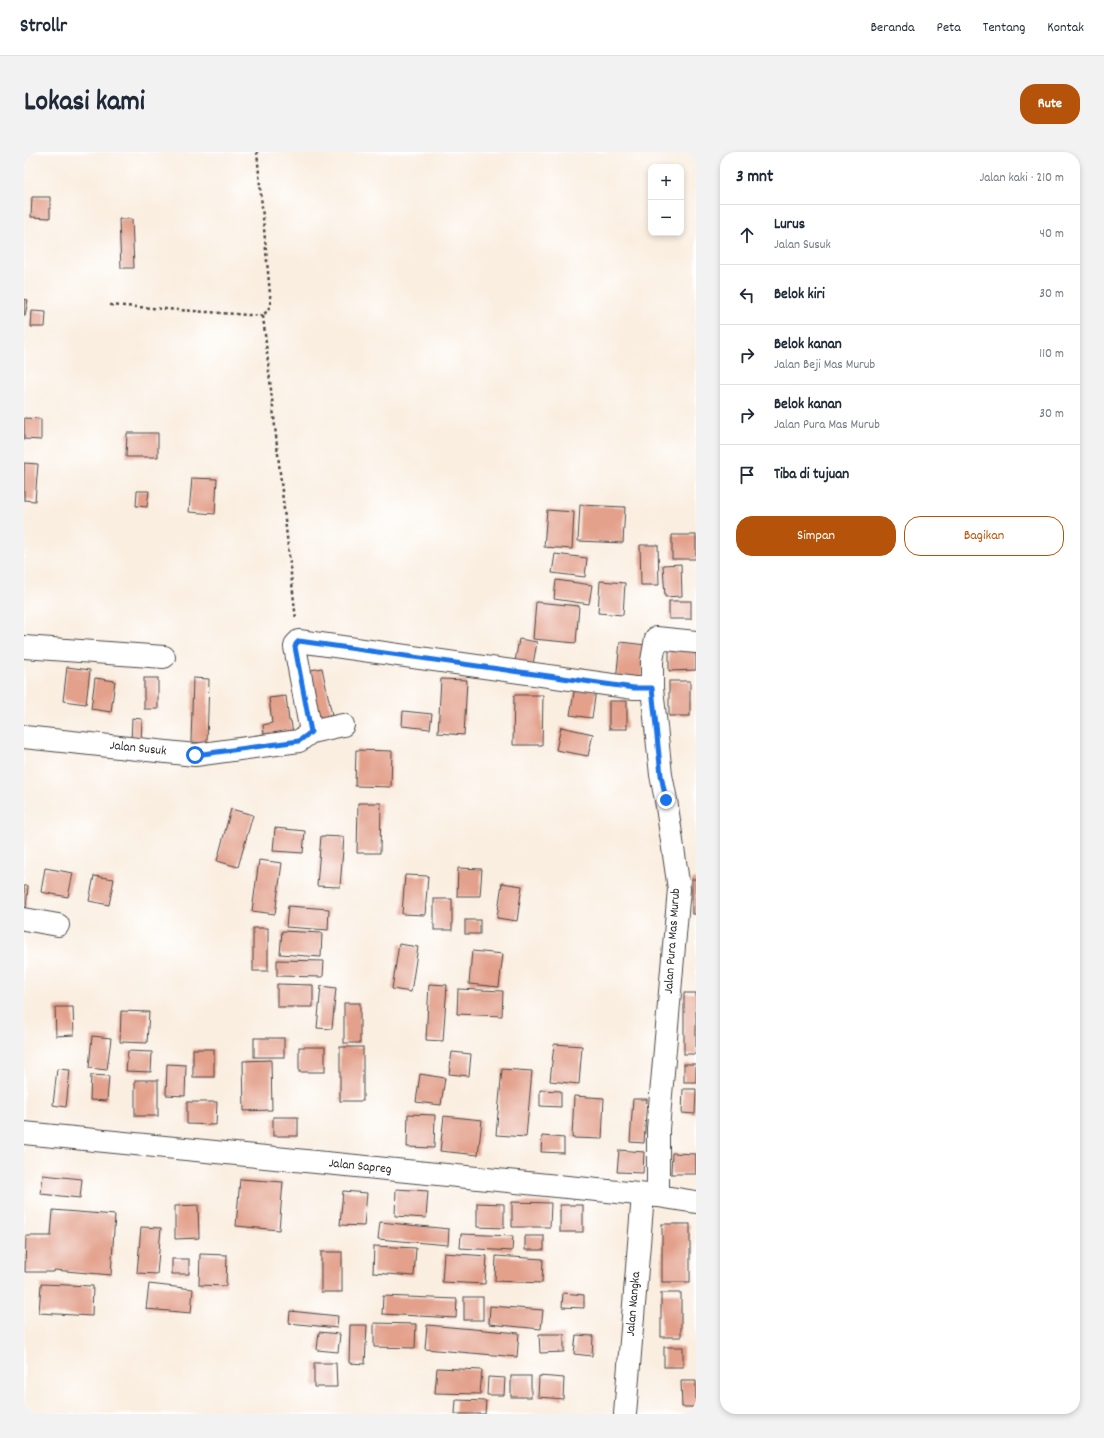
<!DOCTYPE html>
<html lang="id">
<meta charset="utf-8">
<style>
body{margin:0;font-family:Dekko,sans-serif;background:#f2f2f3;color:#1f2937}
.controls{position:absolute;right:12px;top:12px;display:grid;overflow:hidden;border-radius:8px;box-shadow:0 2px 6px #0003}
.controls button{width:36px;height:36px;display:grid;place-items:center;padding:0;border:0;border-bottom:1px solid #e0e1e3;background:#fff;color:#1f2937;font:20px sans-serif}
.stop{position:absolute;width:12px;height:12px;margin:-9px;border:3px solid #1a73e8;border-radius:50%;background:#fff}
.stop.end{background:#1a73e8;border-color:#fff;box-shadow:0 1px 4px #0008}
.list{margin:0;padding:0;list-style:none}
h2{display:flex;justify-content:space-between;align-items:center;height:52px;margin:0;padding:0 16px;font-size:17px}
h2 small{font-size:13px;font-weight:400;color:#747a83}
.list li{display:grid;grid-template-columns:26px 1fr auto;gap:12px;align-items:center;box-sizing:border-box;height:60px;padding:0 16px;border-top:1px solid #e0e1e3}
.list b{display:block;font-size:15px;white-space:nowrap}
.list p{margin:0;font-size:13px;white-space:nowrap;color:#747a83}
.list em{font-size:13px;font-style:normal;color:#747a83}
.actions{display:flex;gap:8px;padding:12px 16px}
.actions a{flex:1;padding:9px 0;border:1px solid #b45309;border-radius:16px;text-align:center;font-size:14px;color:#b45309}
.actions .main{background:#b45309;color:#fff}
.icon{flex:none;width:22px;height:22px;fill:none;stroke:currentColor;stroke-width:2;stroke-linecap:round;stroke-linejoin:round}
.map{position:relative;flex:none;width:672px;height:1262px;overflow:hidden;border-radius:16px}
header{display:flex;align-items:center;gap:24px;box-sizing:border-box;height:56px;padding:0 20px;background:#fff;border-bottom:1px solid #e0e1e3}
header strong{font-size:19px}
nav{display:flex;gap:22px;margin-inline-start:auto;font-size:14px}
.intro{display:flex;align-items:center;justify-content:space-between;box-sizing:border-box;height:96px;padding:0 24px}
h1{margin:0;font-size:28px}
.button{padding:10px 18px;border-radius:16px;background:#b45309;color:#fff;font-size:14px;font-weight:700}
main{display:flex;gap:24px;padding:0 24px}
aside{flex:1;background:#fff;border-radius:16px;box-shadow:0 2px 6px #0003}
.map>svg:first-child{display:block}
.building{fill:#e3a08b}
.lines{fill:none;stroke-linecap:round;stroke-linejoin:round}
.minor-casing{stroke:#4a4846;stroke-width:24}
.secondary-casing{stroke:#4a4846;stroke-width:24}
.path{stroke:#4a4846;stroke-width:2.5;stroke-dasharray:3 3;stroke-linecap:butt}
.minor{stroke:#fff;stroke-width:22}
.secondary{stroke:#fff;stroke-width:22}
.route{stroke:#1a73e8;stroke-width:5}
.labels{text-anchor:middle;dominant-baseline:central;stroke-width:3;stroke-linejoin:round;paint-order:stroke}
.street-label{font-size:13px;fill:#2b2b2b;stroke:#fff}
</style>
<header>
<strong>Strollr</strong>
<nav><a>Beranda</a><a>Peta</a><a>Tentang</a><a>Kontak</a></nav>
</header>
<div class="intro"><h1>Lokasi kami</h1><a class="button">Rute</a></div>
<main>
<div class="map">
<svg width="672" height="1262" viewBox="0 0 672 1262">
<rect width="100%" height="100%" fill="#fff"/>
<filter id="ink" filterUnits="userSpaceOnUse"><feTurbulence type="fractalNoise" baseFrequency=".025" numOctaves="2"/><feDisplacementMap in="SourceGraphic" scale="8" xChannelSelector="R" yChannelSelector="G"/><feConvolveMatrix kernelMatrix="1 2 1 2 8 2 1 2 1" color-interpolation-filters="sRGB"/></filter>
<filter id="wash" filterUnits="userSpaceOnUse"><feTurbulence type="fractalNoise" baseFrequency=".012" numOctaves="4" result="noise"/><feDisplacementMap in="SourceGraphic" scale="16" xChannelSelector="R" yChannelSelector="G"/><feGaussianBlur stdDeviation="0.9" result="paint"/><feColorMatrix in="noise" values="0 0 0 0 0 0 0 0 0 0 0 0 0 0 0 0 0 1.4 0 .05"/><feComposite in="paint" operator="in"/></filter>
<g filter="url(#wash)">
<rect width="100%" height="100%" fill="#faeee0"/>
<g id="blocks">
<g class="building">
<path d="M8,45H26V66L7,65Z"/>
<path d="M95,67H108L110,116H97Z"/>
<path d="M0,147L4,148L1,164H0Z"/>
<path d="M8,159L22,160L21,175H7Z"/>
<path d="M0,266L17,267V288L0,287Z"/>
<path d="M103,281H134V305H102Z"/>
<path d="M0,311L14,312L11,349L0,348Z"/>
<path d="M168,326L193,327L191,362L165,360Z"/>
<path d="M113,339H125L123,355L112,354Z"/>
<path d="M556,353L601,355L599,391L554,389Z"/>
<path d="M523,358L550,360L548,397L520,395Z"/>
<rect x="648" y="383" width="24" height="24"/>
<path d="M616,393H634L635,433H617Z"/>
<path d="M531,402L563,406L561,425L528,421Z"/>
<path d="M657,412L658,444L641,445L639,413Z"/>
<path d="M532,428L568,433L565,452L530,447Z"/>
<path d="M576,429L601,431L599,463L574,461Z"/>
<rect x="645" y="449" width="22" height="18"/>
<path d="M512,450L555,454L552,491L509,487Z"/>
<path d="M495,487L513,490L508,518L490,515Z"/>
<path d="M596,490L622,493L618,532L592,529Z"/>
<path d="M645,497H672V518L645,519Z"/>
<path d="M43,515L66,518L62,552L39,549Z"/>
<path d="M298,516L308,563L290,566L281,519Z"/>
<path d="M71,526L91,529L87,560L67,557Z"/>
<rect x="120" y="526" width="14" height="31"/>
<path d="M169,526L185,527L183,591L167,590Z"/>
<path d="M417,527L443,528L440,583L414,581Z"/>
<rect x="645" y="529" width="21" height="35"/>
<path d="M551,535L572,538L568,566L546,563Z"/>
<path d="M490,543H519L518,593H489Z"/>
<path d="M262,544L265,569H267L270,587L241,591L239,573L248,571L245,546Z"/>
<rect x="585" y="549" width="18" height="28"/>
<path d="M379,559L408,562L406,577L378,574Z"/>
<path d="M108,566L118,567L117,590H107Z"/>
<path d="M537,575L569,582L564,604L532,598Z"/>
<path d="M332,598L368,599L367,635L331,634Z"/>
<path d="M334,651H357L356,701H333Z"/>
<path d="M207,657L229,663L214,715L193,709Z"/>
<path d="M251,676L281,679L279,701L249,699Z"/>
<path d="M297,684L320,685L316,735L293,734Z"/>
<path d="M235,708L258,711L251,762L228,759Z"/>
<path d="M21,716L49,721L44,745L17,740Z"/>
<path d="M434,716L458,717L456,744H433Z"/>
<path d="M381,723L404,724L401,763L378,762Z"/>
<path d="M70,724L90,727L85,753L65,749Z"/>
<rect x="668" y="727" width="4" height="35"/>
<path d="M478,731L498,734L493,769L473,766Z"/>
<path d="M0,734H4L2,757L0,756Z"/>
<rect x="410" y="747" width="18" height="31"/>
<path d="M264,754L305,757L304,778L262,775Z"/>
<rect x="441" y="768" width="15" height="14"/>
<rect x="229" y="776" width="15" height="43"/>
<path d="M258,779L298,781L297,805L256,802Z"/>
<path d="M375,792L394,795L387,840L368,837Z"/>
<path d="M448,799L479,802L475,835L445,832Z"/>
<path d="M253,808L300,809L299,825L253,824Z"/>
<path d="M253,832L289,833V855H253Z"/>
<path d="M405,832L423,833L419,889L402,888Z"/>
<path d="M297,834L312,836L308,877L293,876Z"/>
<path d="M434,837L479,839L478,864L433,862Z"/>
<rect x="660" y="841" width="12" height="61"/>
<rect x="320" y="851" width="16" height="40"/>
<path d="M31,855H49L50,883L32,884Z"/>
<path d="M97,859L125,860L123,891L96,890Z"/>
<path d="M68,884L87,886L83,918L65,916Z"/>
<rect x="230" y="886" width="30" height="19"/>
<path d="M530,892L558,894L555,932L526,929Z"/>
<rect x="275" y="895" width="26" height="25"/>
<rect x="316" y="895" width="23" height="54"/>
<rect x="169" y="897" width="21" height="28"/>
<path d="M104,899L128,900L127,920L102,919Z"/>
<path d="M428,900L447,902L445,924L425,922Z"/>
<path d="M247,908L248,958L220,959L219,909Z"/>
<path d="M143,912L162,913L161,944L142,943Z"/>
<rect x="660" y="912" width="12" height="18"/>
<path d="M33,917L46,918L42,955L29,953Z"/>
<path d="M478,917L508,919L502,985L472,983Z"/>
<path d="M396,922L421,926L417,953L392,950Z"/>
<path d="M67,923L85,924L83,949L66,948Z"/>
<rect x="111" y="928" width="23" height="36"/>
<path d="M659,937H672L671,962L658,961Z"/>
<path d="M516,938L537,939V955L516,954Z"/>
<path d="M550,944L580,946L578,987L548,986Z"/>
<path d="M609,947H623L620,991L606,990Z"/>
<path d="M163,950H193L192,973L163,972Z"/>
<path d="M384,962L411,963L410,996L383,995Z"/>
<path d="M420,964L458,968L454,1003L416,999Z"/>
<rect x="249" y="965" width="25" height="19"/>
<path d="M518,984L540,986V1001L517,1000Z"/>
<path d="M595,998L620,1000L619,1021L593,1020Z"/>
<path d="M648,1001L672,1002V1022H647Z"/>
<path d="M19,1023L58,1027L56,1046L17,1042Z"/>
<path d="M216,1027L259,1030L255,1078L212,1074Z"/>
<path d="M372,1037L404,1039L402,1066L371,1064Z"/>
<path d="M319,1039L343,1041L340,1074L316,1073Z"/>
<path d="M488,1050L527,1051L526,1075H488Z"/>
<path d="M453,1051L480,1052V1076L453,1075Z"/>
<path d="M174,1053L175,1086L151,1087V1054Z"/>
<rect x="536" y="1053" width="23" height="27"/>
<path d="M29,1058L91,1063L87,1123L30,1118V1120H1L2,1084H27Z"/>
<path d="M356,1070L425,1077L424,1093L354,1087Z"/>
<rect x="638" y="1072" width="28" height="58"/>
<path d="M117,1075L137,1076L133,1122L113,1121Z"/>
<path d="M437,1082L489,1084L488,1099L436,1096Z"/>
<rect x="501" y="1084" width="19" height="14"/>
<path d="M350,1094L392,1096L390,1124L349,1121Z"/>
<rect x="297" y="1100" width="21" height="40"/>
<path d="M420,1101L463,1104L461,1132L418,1130Z"/>
<path d="M176,1102L203,1103L202,1134L175,1133Z"/>
<path d="M472,1104L519,1107L518,1131L471,1129Z"/>
<rect x="148" y="1107" width="17" height="15"/>
<path d="M17,1132L69,1134L68,1164L15,1161Z"/>
<path d="M125,1132L169,1137L167,1161L122,1157Z"/>
<path d="M539,1141L560,1143V1156L538,1155Z"/>
<rect x="637" y="1141" width="20" height="44"/>
<path d="M359,1144L433,1147L432,1166L358,1162Z"/>
<rect x="440" y="1145" width="19" height="23"/>
<path d="M466,1154L519,1158L517,1177L465,1172Z"/>
<path d="M266,1159L314,1164L313,1176L265,1171Z"/>
<path d="M350,1171L392,1172L391,1196L350,1195Z"/>
<path d="M326,1173H343L341,1212L325,1211Z"/>
<path d="M403,1173L495,1181L493,1205L401,1197Z"/>
<path d="M295,1180L316,1182L314,1200L293,1198Z"/>
<path d="M515,1182H540V1200L516,1201Z"/>
<path d="M552,1183L569,1184L568,1204L550,1202Z"/>
<rect x="640" y="1195" width="19" height="20"/>
<path d="M290,1211H312L313,1235H290Z"/>
<path d="M413,1216L458,1218L456,1242L411,1241Z"/>
<rect x="487" y="1224" width="20" height="21"/>
<path d="M515,1224L540,1226L539,1247L514,1245Z"/>
<path d="M464,1225L481,1226L480,1243H463Z"/>
<path d="M657,1229H672V1255H658Z"/>
<path d="M432,1248L462,1249L461,1262H431Z"/>
</g>
</g>
</g>
<g filter="url(#ink)">
<use href="#blocks" fill-opacity="0" stroke="#4a4846" stroke-width="1"/>
<g class="lines">
<g class="minor-casing">
<g id="minor">
<path d="M0,495L140,505"/>
<path d="M628,536L637,623L642,648L655,737L634,977V1044"/>
<path d="M287,580L271,495L272,492L275,489L610,536H628V509L632,486L672,490"/>
<path d="M0,585L171,603L275,589L287,580L319,573"/>
<path d="M0,767L34,773"/>
<path d="M601,1262L619,1043"/>
</g>
</g>
<g class="secondary-casing">
<path id="secondary" d="M0,981L634,1044L672,1050"/>
</g>
<g class="path">
<path d="M86,153L239,164L247,153L233,0"/>
<path d="M239,164L272,468"/>
</g>
<use href="#minor" class="minor"/>
<use href="#secondary" class="secondary"/>
</g>
</g>
<g class="lines" filter="url(#ink)">
<path class="route" d="M171,603L275,589L287,580L271,495L272,492L275,489L610,536H628L637,623L642,648"/>
</g>
<g class="labels">
<g class="street-label">
<text transform="translate(114 597) rotate(6)">Jalan Susuk</text>
<text transform="translate(649 789) rotate(-86)">Jalan Pura Mas Murub</text>
<text transform="translate(336 1015) rotate(6)">Jalan Sapreg</text>
<text transform="translate(610 1152) rotate(-85)">Jalan Nangka</text>
</g>
</g>
</svg>
<div class="controls">
<button>+</button>
<button>−</button>
</div>
<div class="stop" style="left:171px;top:603px"></div>
<div class="stop end" style="left:642px;top:648px"></div>
</div>
<aside>
<h2>3 mnt<small>Jalan kaki · 210 m</small></h2>
<ul class="list">
<li><svg class="icon" aria-label="ahead" viewBox="0 0 24 24"><path d="M12 20V5M6 11l6-6 6 6"/></svg><div><b>Lurus</b><p>Jalan Susuk</p></div><em>40 m</em></li>
<li><svg class="icon" aria-label="left" viewBox="0 0 24 24"><path d="M17 20v-9H6M10 6l-5 5 5 5"/></svg><div><b>Belok kiri</b></div><em>30 m</em></li>
<li><svg class="icon" aria-label="right" viewBox="0 0 24 24"><path d="M7 20v-9h11M14 6l5 5-5 5"/></svg><div><b>Belok kanan</b><p>Jalan Beji Mas Murub</p></div><em>110 m</em></li>
<li><svg class="icon" aria-label="right" viewBox="0 0 24 24"><path d="M7 20v-9h11M14 6l5 5-5 5"/></svg><div><b>Belok kanan</b><p>Jalan Pura Mas Murub</p></div><em>30 m</em></li>
<li><svg class="icon" aria-label="arrive" viewBox="0 0 24 24"><path d="M6 21V4h12l-3 4 3 4H6"/></svg><div><b>Tiba di tujuan</b></div></li>
</ul>
<div class="actions"><a class="main">Simpan</a><a>Bagikan</a></div>
</aside>
</main>
